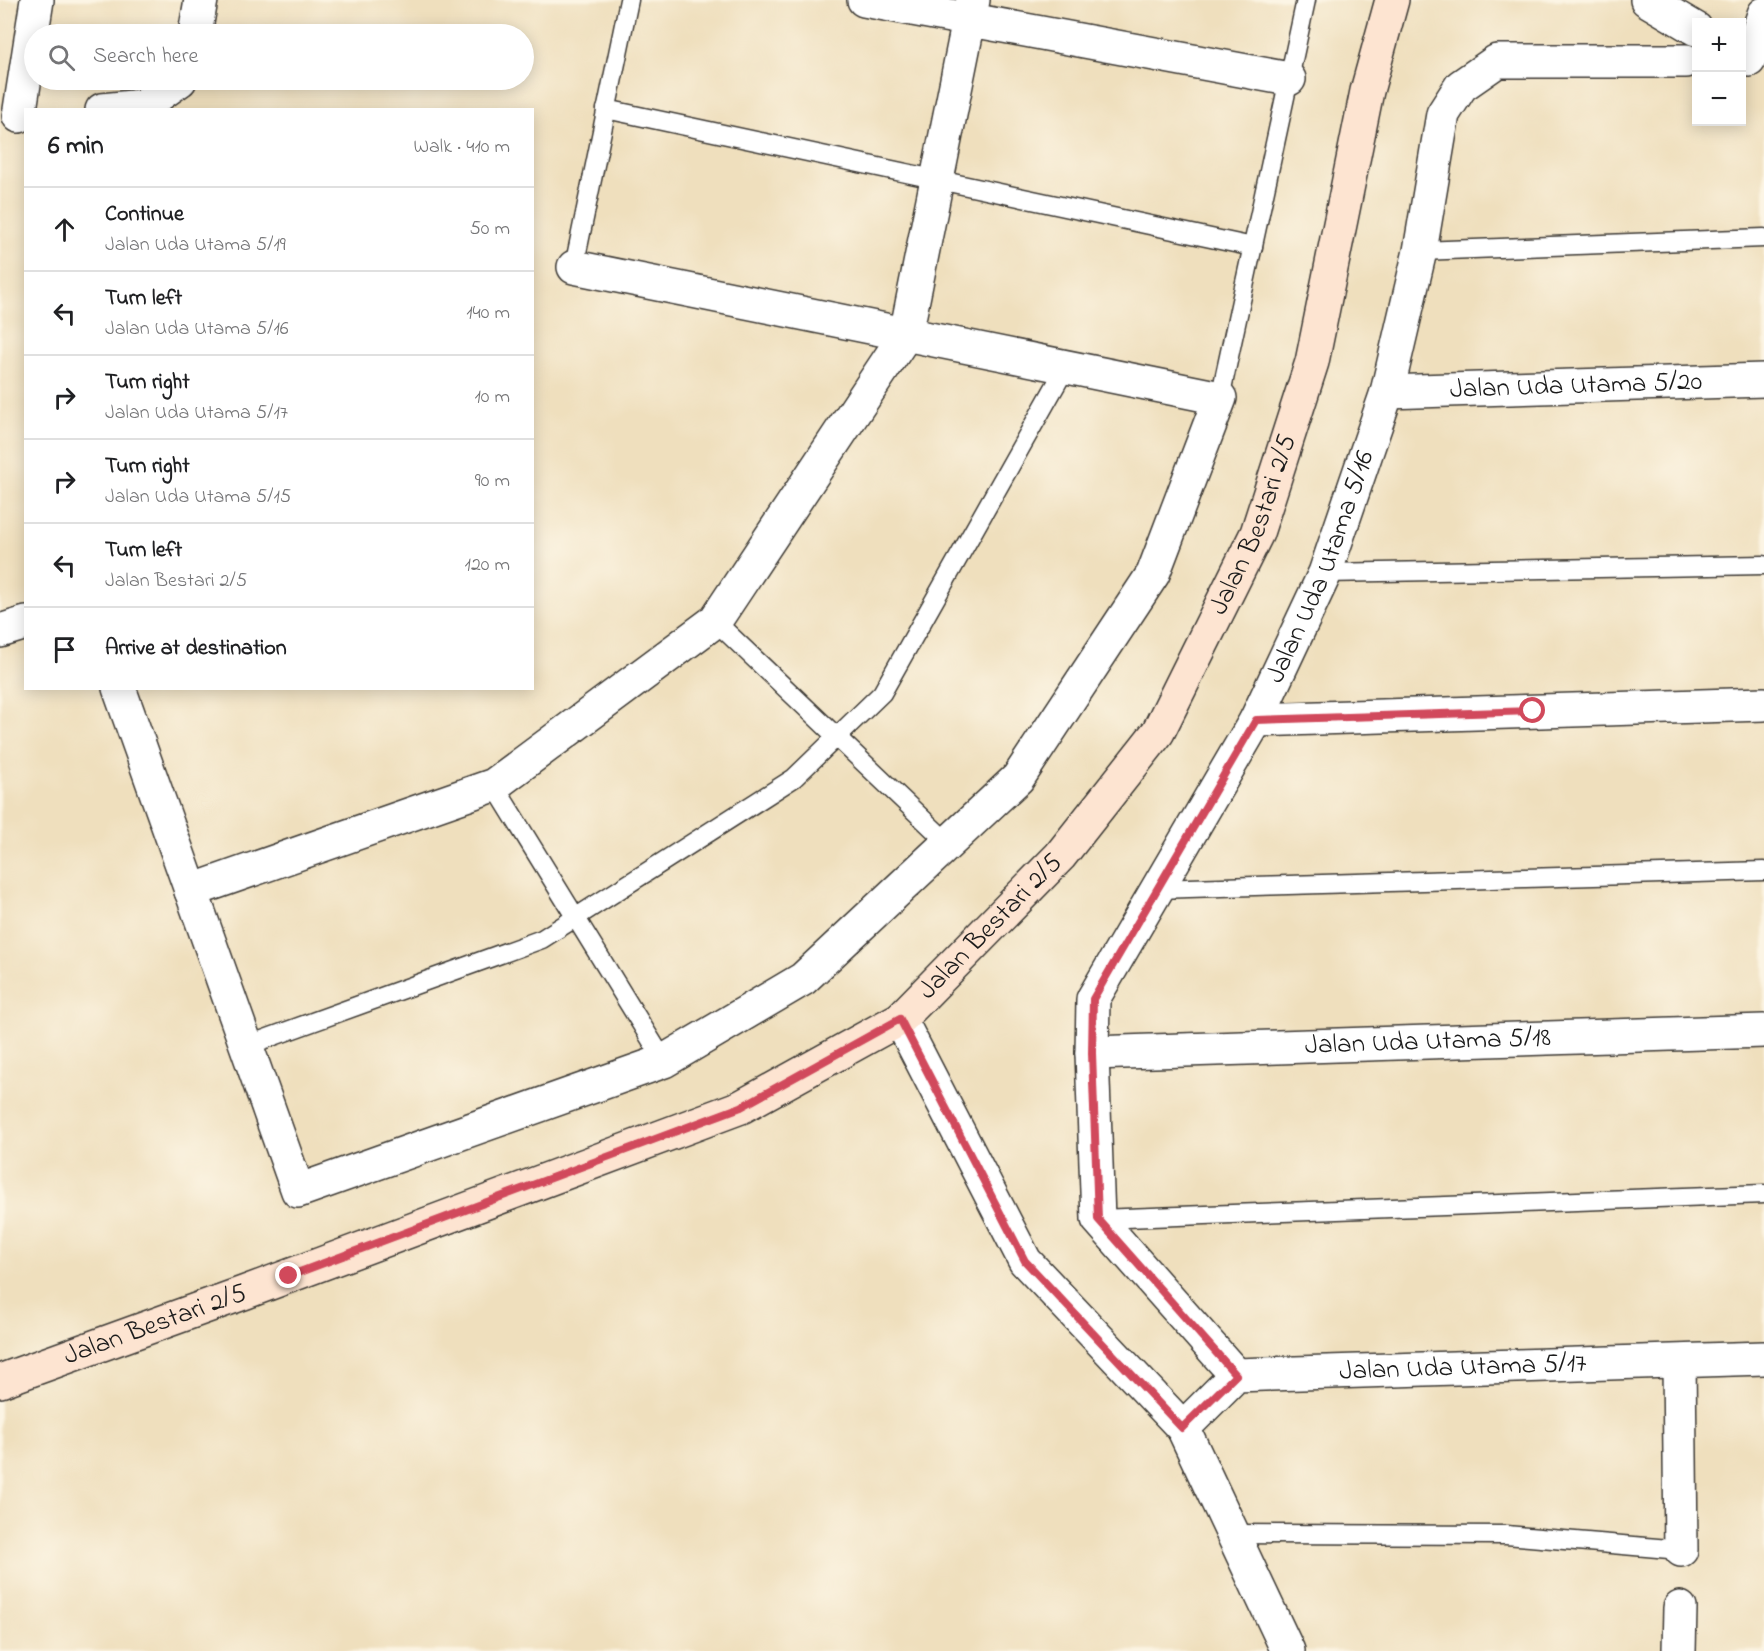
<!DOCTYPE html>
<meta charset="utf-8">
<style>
body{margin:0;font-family:"Indie Flower",sans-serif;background:#f6f6f6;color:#202124}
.controls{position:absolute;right:18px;top:18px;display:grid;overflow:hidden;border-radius:0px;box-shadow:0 3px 15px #0003}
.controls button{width:54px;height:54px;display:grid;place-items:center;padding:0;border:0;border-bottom:2px solid #e0e0e0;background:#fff;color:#202124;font:30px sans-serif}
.stop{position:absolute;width:18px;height:18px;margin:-14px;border:4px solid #d1495b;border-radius:50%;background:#fff}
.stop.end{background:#d1495b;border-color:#fff;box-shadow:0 2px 6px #0008}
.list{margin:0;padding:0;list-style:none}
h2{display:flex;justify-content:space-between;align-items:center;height:78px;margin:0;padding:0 24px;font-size:26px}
h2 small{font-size:20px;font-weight:400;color:#757577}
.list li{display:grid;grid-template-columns:39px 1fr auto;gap:18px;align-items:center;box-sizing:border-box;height:84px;padding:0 24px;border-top:2px solid #e0e0e0}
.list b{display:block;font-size:22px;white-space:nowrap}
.list p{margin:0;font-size:20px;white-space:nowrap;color:#757577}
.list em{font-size:20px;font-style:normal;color:#757577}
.icon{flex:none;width:33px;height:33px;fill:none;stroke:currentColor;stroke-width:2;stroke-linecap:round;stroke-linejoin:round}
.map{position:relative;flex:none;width:1764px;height:1651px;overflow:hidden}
.search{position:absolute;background:#fff;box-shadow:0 3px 15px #0003;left:24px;top:24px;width:510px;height:66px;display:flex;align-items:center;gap:15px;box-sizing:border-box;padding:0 21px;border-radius:33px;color:#757577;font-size:22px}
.panel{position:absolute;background:#fff;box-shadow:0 3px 15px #0003;left:24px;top:108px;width:510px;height:582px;border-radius:0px}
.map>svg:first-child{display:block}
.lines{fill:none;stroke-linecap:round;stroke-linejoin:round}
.lane-casing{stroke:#3c3934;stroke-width:21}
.street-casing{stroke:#3c3934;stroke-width:36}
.secondary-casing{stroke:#3c3934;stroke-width:36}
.lane{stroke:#fff;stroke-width:18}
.street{stroke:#fff;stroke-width:33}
.secondary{stroke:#fde4d1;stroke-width:33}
.route{stroke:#d1495b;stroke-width:8}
.labels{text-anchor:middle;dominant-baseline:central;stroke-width:4.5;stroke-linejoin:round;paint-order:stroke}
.street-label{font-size:27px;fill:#1c1c1c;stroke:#fcf5e5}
</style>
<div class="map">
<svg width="1764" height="1651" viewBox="0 0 1764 1651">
<rect width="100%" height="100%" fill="#fcf5e5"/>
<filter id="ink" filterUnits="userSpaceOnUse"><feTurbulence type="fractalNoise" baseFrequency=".0167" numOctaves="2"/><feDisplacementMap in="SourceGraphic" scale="12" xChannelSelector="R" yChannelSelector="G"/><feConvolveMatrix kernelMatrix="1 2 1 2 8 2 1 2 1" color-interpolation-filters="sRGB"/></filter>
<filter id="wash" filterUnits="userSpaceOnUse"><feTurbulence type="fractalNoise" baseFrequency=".008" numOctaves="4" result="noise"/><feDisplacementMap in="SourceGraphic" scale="24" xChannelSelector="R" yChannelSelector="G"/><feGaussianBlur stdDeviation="1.35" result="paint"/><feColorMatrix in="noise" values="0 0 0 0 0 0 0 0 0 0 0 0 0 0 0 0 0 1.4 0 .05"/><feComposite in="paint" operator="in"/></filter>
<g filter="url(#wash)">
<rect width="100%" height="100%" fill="#efdfbd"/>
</g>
<g filter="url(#ink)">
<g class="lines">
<g class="lane-casing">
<g id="lane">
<path d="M606,109L1253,247"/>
<path d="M1420,251L1764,238"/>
<path d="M574,267L629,0"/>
<path d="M1220,398L1306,0"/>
<path d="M1325,573L1764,565"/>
<path d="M715,621L948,843"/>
<path d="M494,785L664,1061"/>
<path d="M1156,889L1764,871"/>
<path d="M246,1046L542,939L794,778L882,693L1066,367"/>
<path d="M1098,1219L1764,1194"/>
<path d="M1233,1534L1506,1535L1681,1550"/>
</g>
</g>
<g class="street-casing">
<g id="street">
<path d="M864,0L1289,79"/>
<path d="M1647,0L1696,29"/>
<path d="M195,34L201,0"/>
<path d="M1749,60L1764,14"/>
<path d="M102,110L143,106L180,80"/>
<path d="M19,116L37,0"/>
<path id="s1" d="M1387,392L1764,380"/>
<path d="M0,631L26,623"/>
<path d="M119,688L298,1191L664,1061L803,979L1018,778L1153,574L1220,398L574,267"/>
<path d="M1256,720L1764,704"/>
<path d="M191,891L494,785L715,621L906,334L973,0"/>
<path d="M900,1019L1025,1261L1183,1428L1288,1651"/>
<path id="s2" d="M1092,1053L1764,1031"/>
<path d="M1679,1362L1681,1550"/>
<path id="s3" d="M1236,1375L1098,1219L1092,1053L1093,999L1256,720L1325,573L1387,392L1420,251L1443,114L1461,86L1497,61H1686"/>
<path id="s4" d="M1183,1428L1236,1375L1764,1358"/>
<path d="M1679,1651L1680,1608"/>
</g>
</g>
<g class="secondary-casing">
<g id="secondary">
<path id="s5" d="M0,1381L246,1292L741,1107L900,1019L1060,856L1158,732L1257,533L1312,362L1367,91L1392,0"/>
</g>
</g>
<use href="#lane" class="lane"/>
<use href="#street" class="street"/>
<use href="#secondary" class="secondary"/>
</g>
</g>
<g class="lines" filter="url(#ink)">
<path class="route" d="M289,1276L741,1107L900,1019L1025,1261L1182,1428L1236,1375L1098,1219L1092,1053L1093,999L1256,720L1533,711"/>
</g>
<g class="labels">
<g class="street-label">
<text stroke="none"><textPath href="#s1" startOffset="189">Jalan Uda Utama 5/20</textPath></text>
<text stroke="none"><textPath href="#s5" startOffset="1587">Jalan Bestari 2/5</textPath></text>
<text stroke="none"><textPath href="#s3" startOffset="918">Jalan Uda Utama 5/16</textPath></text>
<text stroke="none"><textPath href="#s5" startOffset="1101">Jalan Bestari 2/5</textPath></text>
<text stroke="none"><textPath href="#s2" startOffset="336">Jalan Uda Utama 5/18</textPath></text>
<text stroke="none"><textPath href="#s5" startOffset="165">Jalan Bestari 2/5</textPath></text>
<text stroke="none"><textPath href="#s4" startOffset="302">Jalan Uda Utama 5/17</textPath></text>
</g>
</g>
</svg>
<div class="controls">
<button>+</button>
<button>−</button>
</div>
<div class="stop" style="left:1533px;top:711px"></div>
<div class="stop end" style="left:289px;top:1276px"></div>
<div class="search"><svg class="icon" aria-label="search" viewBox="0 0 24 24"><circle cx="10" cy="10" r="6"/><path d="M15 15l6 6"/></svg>Search here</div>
<section class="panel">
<h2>6 min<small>Walk · 410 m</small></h2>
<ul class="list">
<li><svg class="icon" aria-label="ahead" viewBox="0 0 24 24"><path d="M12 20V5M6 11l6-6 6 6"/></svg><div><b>Continue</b><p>Jalan Uda Utama 5/19</p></div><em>50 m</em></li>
<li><svg class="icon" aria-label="left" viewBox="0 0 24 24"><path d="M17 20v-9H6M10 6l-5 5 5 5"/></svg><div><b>Turn left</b><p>Jalan Uda Utama 5/16</p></div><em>140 m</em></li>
<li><svg class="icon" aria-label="right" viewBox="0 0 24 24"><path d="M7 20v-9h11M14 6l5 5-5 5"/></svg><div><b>Turn right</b><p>Jalan Uda Utama 5/17</p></div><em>10 m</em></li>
<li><svg class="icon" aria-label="right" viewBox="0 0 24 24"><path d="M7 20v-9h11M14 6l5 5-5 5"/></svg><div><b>Turn right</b><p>Jalan Uda Utama 5/15</p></div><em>90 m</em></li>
<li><svg class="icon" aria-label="left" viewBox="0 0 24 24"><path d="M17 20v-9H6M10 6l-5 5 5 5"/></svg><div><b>Turn left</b><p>Jalan Bestari 2/5</p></div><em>120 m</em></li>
<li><svg class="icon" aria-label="arrive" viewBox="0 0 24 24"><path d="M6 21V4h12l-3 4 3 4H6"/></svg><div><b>Arrive at destination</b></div></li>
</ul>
</section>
</div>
